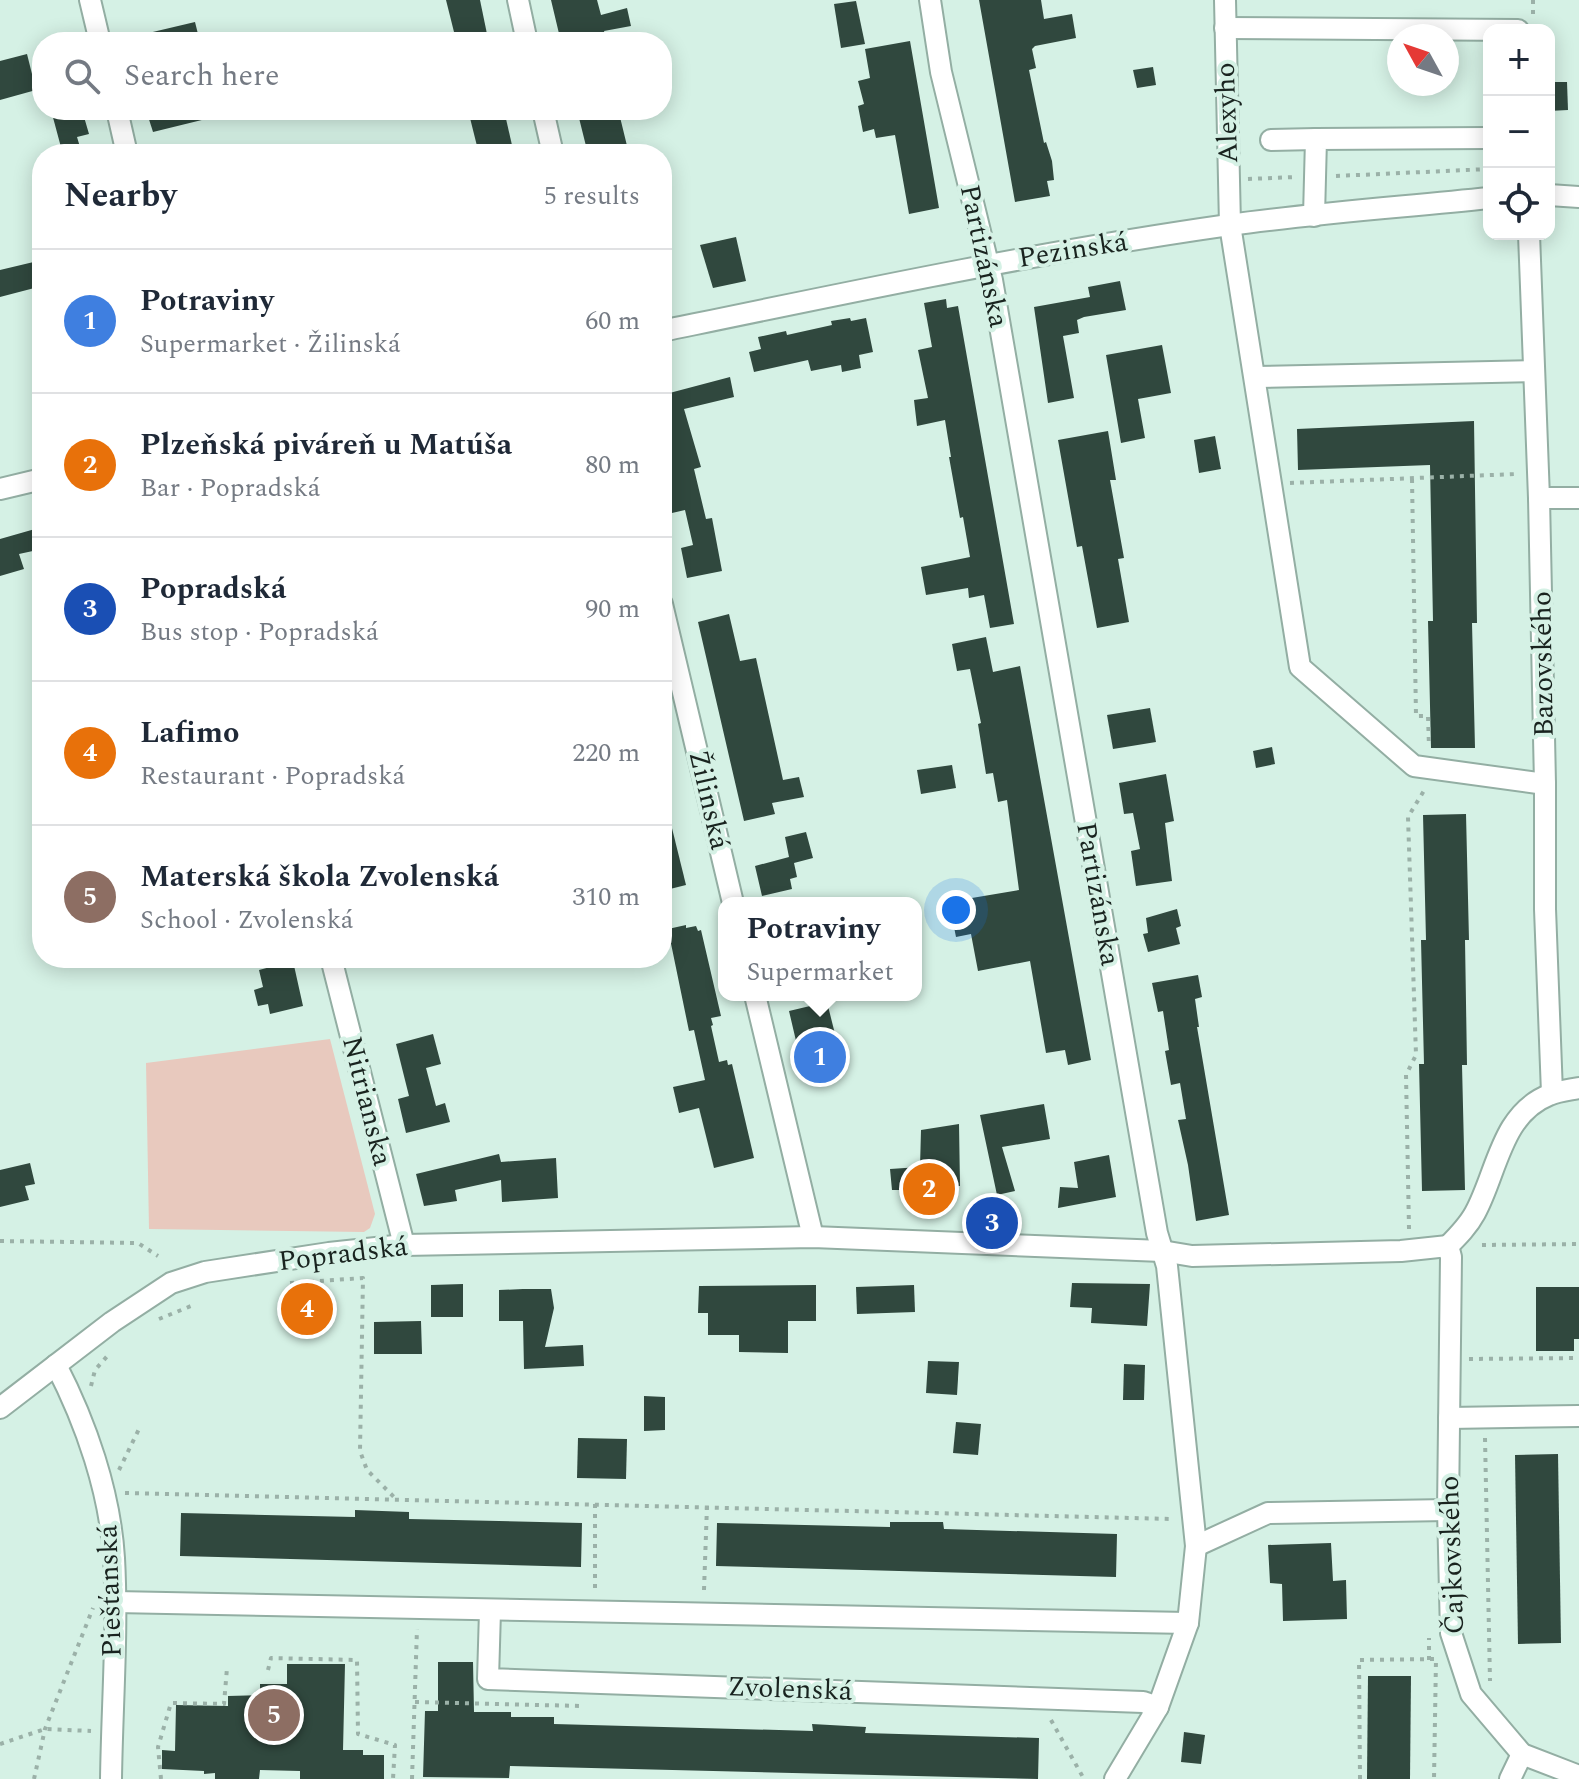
<!DOCTYPE html>
<meta charset="utf-8">
<style>
body{margin:0;font-family:Spectral,serif;background:#f2f2f3;color:#1f2937}
.controls{position:absolute;right:24px;top:24px;display:grid;overflow:hidden;border-radius:16px;box-shadow:0 4px 20px #0003}
.controls button{width:72px;height:72px;display:grid;place-items:center;padding:0;border:0;border-bottom:2px solid #e0e1e3;background:#fff;color:#1f2937;font:40px sans-serif}
.compass{position:absolute;left:1387px;top:24px;width:72px;height:72px;border-radius:50%;background:#fff;box-shadow:0 4px 20px #0003;rotate:310deg}
.you{position:absolute;left:956px;top:910px;width:28px;height:28px;margin:-20px;border:6px solid #fff;border-radius:50%;background:#1a73e8;box-shadow:0 0 0 12px #1a73e833}
.badge{display:grid;place-items:center;width:52px;height:52px;border-radius:50%;background:#973105;color:#fff;font-size:26px;font-weight:700}
.pin{position:absolute;translate:-50% -50%;border:4px solid #fff;box-shadow:0 2px 8px #0006}
.popup{position:absolute;left:718px;top:897px;width:204px;height:104px;box-sizing:border-box;display:grid;place-content:center;border-radius:16px;background:#fff;filter:drop-shadow(0 2px 6px #0005);font-size:26px;white-space:nowrap;color:#747a83}
.popup b{font-size:30px;color:#1f2937}
.popup::after{content:'';position:absolute;left:50%;top:100%;margin-left:-16px;border:16px solid transparent;border-top-color:#fff}
.list{margin:0;padding:0;list-style:none}
h2{display:flex;justify-content:space-between;align-items:center;height:104px;margin:0;padding:0 32px;font-size:34px}
h2 small{font-size:26px;font-weight:400;color:#747a83}
.list li{display:grid;grid-template-columns:52px 1fr auto;gap:24px;align-items:center;box-sizing:border-box;height:144px;padding:0 32px;border-top:2px solid #e0e1e3}
.list b{display:block;font-size:30px;white-space:nowrap}
.list p{margin:0;font-size:26px;white-space:nowrap;color:#747a83}
.list em{font-size:26px;font-style:normal;color:#747a83}
.icon{flex:none;width:44px;height:44px;fill:none;stroke:currentColor;stroke-width:2;stroke-linecap:round;stroke-linejoin:round}
.map{position:relative;flex:none;width:1579px;height:1779px;overflow:hidden}
.search{position:absolute;background:#fff;box-shadow:0 4px 20px #0003;left:32px;top:32px;width:640px;height:88px;display:flex;align-items:center;gap:20px;box-sizing:border-box;padding:0 28px;border-radius:32px;color:#747a83;font-size:30px}
.panel{position:absolute;background:#fff;box-shadow:0 4px 20px #0003;left:32px;top:144px;width:640px;height:824px;border-radius:32px}
.map>svg:first-child{display:block}
.green{fill:#e8c9be}
.building{fill:#30483e}
.lines{fill:none;stroke-linecap:round;stroke-linejoin:round}
.street-casing{stroke:#93aea3;stroke-width:24}
.path{stroke:#9bb1a8;stroke-width:4;stroke-dasharray:4 6;stroke-linecap:butt}
.street{stroke:#fff;stroke-width:20}
.labels{text-anchor:middle;dominant-baseline:central;stroke-width:8;stroke-linejoin:round;paint-order:stroke}
.street-label{font-size:28px;fill:#19231f;stroke:#d5f1e5}
</style>
<div class="map">
<svg width="1579" height="1779" viewBox="0 0 1579 1779">
<rect width="100%" height="100%" fill="#d5f1e5"/>
<path class="green" d="M330,1039L375,1214L370,1228L364,1232L149,1229L146,1063Z"/>
<g class="building">
<path d="M446,0H480L487,34L456,40Z"/>
<path d="M551,0H597L601,15L627,8L631,26L604,31L607,42H561Z"/>
<path d="M979,0H1041L1044,19L1072,14L1076,38L1035,46L1032,49L1036,68L1029,70L1044,143L1046,142L1052,161L1054,180L1047,181L1050,196L1015,202Z"/>
<path d="M856,1L865,44L841,48L834,4Z"/>
<path d="M195,22L200,42H141L140,35Z"/>
<path d="M910,41L939,208L909,214L895,135L876,138L874,129L863,132L858,106L864,104L858,81L870,78L865,49Z"/>
<path d="M27,54L36,90L0,100V61Z"/>
<path d="M1153,67L1156,85L1137,88L1133,70Z"/>
<path d="M1549,82H1567L1568,110L1549,111Z"/>
<path d="M51,110H82L89,134L77,137L80,147L62,151Z"/>
<path d="M146,110H213L214,117L153,132Z"/>
<path d="M468,110H504L514,154H479Z"/>
<path d="M577,110H615L617,118L620,117L629,154H588Z"/>
<path d="M736,237L746,281L713,288L700,245Z"/>
<path d="M42,260V286L0,297V270Z"/>
<path d="M1120,281L1126,310L1084,317L1077,320L1079,333L1063,336L1074,398L1048,403L1034,307L1090,297L1088,287Z"/>
<path d="M946,299L947,308L958,306L1014,624L990,628L984,595L969,598L968,588L926,595L921,567L970,557L963,517L960,518L949,457H951L945,420L917,426L914,400L928,398L918,350L932,347L924,303Z"/>
<path d="M850,318L851,321L866,318L873,352L859,355L861,368L842,372L841,365L811,371L808,360L754,372L749,352L761,349L758,337L786,331L787,335L832,325L831,321Z"/>
<path d="M1162,345L1171,393L1138,399L1145,438L1121,443L1106,355Z"/>
<path d="M730,377L734,397L684,409L701,467L694,469L706,519L712,518L722,571L687,578L681,548L693,545L685,510L672,513L662,471V395Z"/>
<path d="M1474,421L1477,623H1472L1475,748H1431L1428,621H1433L1430,465L1298,470L1297,429Z"/>
<path d="M1108,431L1116,480H1110L1124,558L1118,559L1129,622L1097,628L1082,546L1077,547L1058,440Z"/>
<path d="M1215,436L1221,469L1199,473L1194,440Z"/>
<path d="M42,527V549L19,554L24,569L0,576V539Z"/>
<path d="M729,614L740,661L756,658L783,780L799,777L804,797L772,803L775,814L744,821L698,622Z"/>
<path d="M986,637L993,672L1020,666L1091,1060L1068,1065L1065,1050L1046,1053L1030,961L978,971L971,934L956,937L953,922L945,924L942,903L1019,890L1007,800L998,802L993,773L986,774L978,724L981,723L970,669L957,671L952,644Z"/>
<path d="M1150,708L1156,742L1113,749L1107,715Z"/>
<path d="M1272,747L1275,764L1256,768L1253,751Z"/>
<path d="M952,765L956,788L921,794L917,770Z"/>
<path d="M1166,774L1174,821L1165,823L1172,881L1136,886L1131,851L1140,849L1133,813L1124,814L1119,783Z"/>
<path d="M1466,814L1469,940H1465L1467,1065H1462L1465,1190L1422,1191L1419,1064H1424L1421,940H1426L1423,815Z"/>
<path d="M669,816L686,885L662,891V817Z"/>
<path d="M806,832L813,858L794,863L797,877L790,879L792,889L762,896L755,866L789,857L785,837Z"/>
<path d="M1177,909L1181,926L1176,928L1180,944L1148,952L1143,934L1148,933L1146,918Z"/>
<path d="M686,925V928L696,926L698,931L701,930L721,1016L711,1018L713,1025L711,1026L719,1062L727,1060L728,1065L732,1064L754,1158L714,1168L699,1108L679,1113L673,1087L705,1080L694,1030L689,1031L668,929Z"/>
<path d="M293,961L303,1006L270,1014L268,1004L258,1006L254,990L263,987L259,970Z"/>
<path d="M1198,975L1202,997L1195,999L1199,1027H1197L1229,1215L1196,1221L1188,1165L1178,1120L1186,1119L1180,1083L1171,1085L1165,1051L1169,1050L1163,1011L1158,1012L1152,983Z"/>
<path d="M827,1002L837,1042L811,1048L809,1041L797,1045L789,1011Z"/>
<path d="M433,1034L441,1064L426,1068L436,1106L445,1103L450,1122L406,1133L398,1099L409,1096L396,1044Z"/>
<path d="M1044,1104L1050,1139L1002,1147L1015,1191L997,1195L980,1115Z"/>
<path d="M959,1124L960,1186H950V1200L903,1201V1190H892L890,1169L920,1167L921,1130Z"/>
<path d="M499,1154L501,1162L556,1158L558,1198L502,1202L501,1180L455,1190L457,1201L424,1206L416,1174Z"/>
<path d="M1109,1155L1116,1197L1058,1208L1060,1187L1078,1188L1074,1162Z"/>
<path d="M30,1163L35,1184L25,1186L29,1200L0,1207V1170Z"/>
<path d="M1072,1283L1150,1284L1147,1326L1091,1323L1092,1308L1070,1307Z"/>
<path d="M463,1284V1317H431V1285Z"/>
<path d="M816,1285V1321H788V1353L739,1352V1335H708V1313H698L699,1286Z"/>
<path d="M914,1285L915,1312L857,1314L856,1287Z"/>
<path d="M324,1287L325,1329L290,1330L289,1289Z"/>
<path d="M1536,1287H1579V1339H1574V1351H1536Z"/>
<path d="M523,1289H551L554,1308L545,1347L583,1345L584,1366L524,1369L523,1321H499V1290Z"/>
<path d="M421,1321L422,1354H374V1322Z"/>
<path d="M928,1361L959,1362L957,1395L926,1393Z"/>
<path d="M1124,1364L1145,1365L1144,1400H1123Z"/>
<path d="M644,1396L665,1397V1430L644,1431Z"/>
<path d="M956,1422L981,1424L978,1455L953,1453Z"/>
<path d="M578,1438L627,1439L626,1479L577,1478Z"/>
<path d="M1558,1454L1561,1643L1518,1644L1515,1455Z"/>
<path d="M355,1510L409,1512V1519L582,1523L581,1567L180,1556L181,1513L355,1517Z"/>
<path d="M890,1522H943L944,1529L1117,1534L1116,1577L716,1566L717,1523L890,1527Z"/>
<path d="M1331,1543L1333,1581L1346,1580L1347,1619L1283,1621L1282,1584L1270,1583L1268,1545Z"/>
<path d="M438,1662H473L474,1712H511V1717H554V1724L813,1731L812,1724L866,1727L865,1733L1039,1738L1038,1779L510,1766L509,1778L423,1777L425,1711H438Z"/>
<path d="M287,1664H345L343,1750H363V1755H384V1779H300V1771L260,1770L259,1779H215V1773L204,1774V1771L162,1769V1750L175,1751L176,1705L228,1706V1696L260,1695V1684H287Z"/>
<path d="M1368,1676H1411L1410,1779H1367Z"/>
<path d="M1184,1732L1205,1735L1201,1764L1181,1762Z"/>
</g>
<g class="lines">
<g class="street-casing">
<g id="street">
<path d="M90,0L100,42"/>
<path d="M518,0L527,42"/>
<path d="M930,0L941,72L992,280L1157,1233L1167,1266L1196,1546L1188,1623L1158,1707L1115,1779"/>
<path d="M1225,0L1230,225L1300,667L1414,766L1545,784"/>
<path d="M1225,28L1518,30"/>
<path d="M117,110L127,154"/>
<path d="M543,110L553,154"/>
<path d="M1271,140L1316,139"/>
<path d="M1549,195L1579,197"/>
<path d="M1314,216L1316,139L1489,138"/>
<path d="M1529,234L1539,498L1545,784V909L1552,1093"/>
<path d="M662,331C850,292 1039,252 1229,225C1315,213 1403,207 1489,198"/>
<path d="M1255,377L1534,371"/>
<path d="M0,489L42,479"/>
<path d="M1539,498H1579"/>
<path d="M662,604L733,903"/>
<path d="M331,958L404,1245"/>
<path d="M755,995L813,1237"/>
<path d="M1448,1246L1451,1257L1448,1510L1451,1633L1471,1694L1522,1754L1579,1776"/>
<path d="M1448,1246C1458,1236 1468,1226 1475,1213C1497,1173 1501,1114 1549,1095C1558,1091 1569,1090 1579,1088"/>
<path d="M56,1365C86,1423 110,1492 114,1558C118,1631 112,1706 111,1779"/>
<path d="M0,1408L112,1322L171,1283L205,1272L329,1253L404,1245L813,1237L1162,1251L1192,1256L1401,1251L1448,1246"/>
<path d="M1449,1418L1579,1416"/>
<path d="M1196,1546L1268,1513L1448,1510"/>
<path d="M115,1602L1188,1623"/>
<path d="M490,1611L488,1679L1143,1702L1158,1707"/>
<path d="M1510,1779L1522,1754"/>
</g>
</g>
<g class="path">
<path d="M1533,0V16"/>
<path d="M1336,176L1489,169"/>
<path d="M1248,179L1295,177"/>
<path d="M1412,479L1416,716H1428L1429,747"/>
<path d="M1290,483L1517,474"/>
<path d="M1409,1229L1406,1075L1416,1055L1408,817L1425,789"/>
<path d="M0,1241L138,1243L158,1256"/>
<path d="M1482,1245L1579,1244"/>
<path d="M290,1283L363,1278L360,1451L367,1470L396,1499"/>
<path d="M159,1319L196,1304"/>
<path d="M1469,1359L1579,1358"/>
<path d="M91,1386L95,1370L110,1353"/>
<path d="M1485,1438L1490,1681"/>
<path d="M119,1470L139,1429"/>
<path d="M125,1493L1172,1519"/>
<path d="M595,1588V1504"/>
<path d="M704,1590L707,1506"/>
<path d="M1429,1660V1638"/>
<path d="M268,1670L271,1658L357,1660L358,1734L395,1745L393,1779"/>
<path d="M415,1702L581,1706"/>
<path d="M1051,1720L1084,1779"/>
<path d="M0,1744L45,1729L91,1731"/>
<path d="M34,1779L45,1729L93,1608"/>
<path d="M161,1779L158,1747L171,1703L224,1704L227,1668"/>
<path d="M412,1779L417,1629"/>
<path d="M1360,1779L1359,1660L1436,1659L1434,1779"/>
</g>
<use href="#street" class="street"/>
</g>
<g class="labels">
<g class="street-label">
<text transform="translate(1227 113) rotate(-92)">Alexyho</text>
<text transform="translate(1073 250) rotate(-9)">Pezinská</text>
<text transform="translate(984 256) rotate(78)">Partizánska</text>
<text transform="translate(1543 664) rotate(-91)">Bazovského</text>
<text transform="translate(709 800) rotate(77)">Žilinská</text>
<text transform="translate(1098 894) rotate(80)">Partizánska</text>
<text transform="translate(367 1101) rotate(76)">Nitrianska</text>
<text transform="translate(343 1254) rotate(-7)">Popradská</text>
<text transform="translate(1452 1555) rotate(-92)">Čajkovského</text>
<text transform="translate(110 1591) rotate(-92)">Piešťanská</text>
<text transform="translate(790 1689) rotate(2)">Zvolenská</text>
</g>
</g>
</svg>
<div class="controls">
<button>+</button>
<button>−</button>
<button><svg class="icon" aria-label="locate" viewBox="0 0 24 24"><circle cx="12" cy="12" r="6"/><path d="M12 2v4M12 18v4M2 12h4M18 12h4"/></svg></button>
</div>
<svg class="compass" viewBox="-18 -18 36 36"><path d="M0-13l5 13h-10z" fill="#e53935"/><path d="M0 13l5-13h-10z" fill="#747a83"/></svg>
<div class="you"></div>
<div class="pin badge" style="left:820px;top:1057px;background:#3f7fe0">1</div>
<div class="popup"><b>Potraviny</b>Supermarket</div>
<div class="pin badge" style="left:929px;top:1189px;background:#e8710a">2</div>
<div class="pin badge" style="left:992px;top:1223px;background:#1a4fb4">3</div>
<div class="pin badge" style="left:307px;top:1309px;background:#e8710a">4</div>
<div class="pin badge" style="left:274px;top:1715px;background:#8d6e63">5</div>
<div class="search"><svg class="icon" aria-label="search" viewBox="0 0 24 24"><circle cx="10" cy="10" r="6"/><path d="M15 15l6 6"/></svg>Search here</div>
<section class="panel">
<h2>Nearby<small>5 results</small></h2>
<ul class="list">
<li><span class="badge" style="background:#3f7fe0">1</span><div><b>Potraviny</b><p>Supermarket · Žilinská</p></div><em>60 m</em></li>
<li><span class="badge" style="background:#e8710a">2</span><div><b>Plzeňská piváreň u Matúša</b><p>Bar · Popradská</p></div><em>80 m</em></li>
<li><span class="badge" style="background:#1a4fb4">3</span><div><b>Popradská</b><p>Bus stop · Popradská</p></div><em>90 m</em></li>
<li><span class="badge" style="background:#e8710a">4</span><div><b>Lafimo</b><p>Restaurant · Popradská</p></div><em>220 m</em></li>
<li><span class="badge" style="background:#8d6e63">5</span><div><b>Materská škola Zvolenská</b><p>School · Zvolenská</p></div><em>310 m</em></li>
</ul>
</section>
</div>
